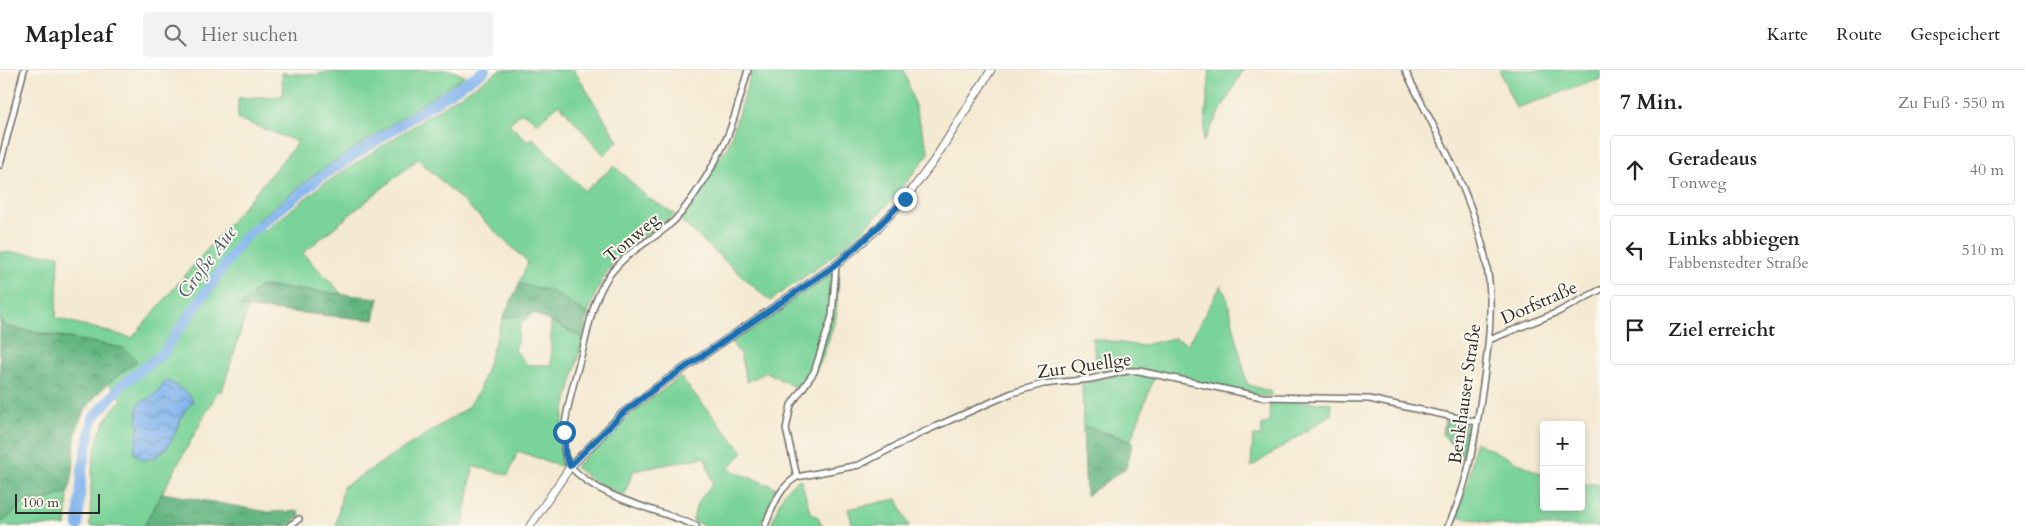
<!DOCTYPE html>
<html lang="de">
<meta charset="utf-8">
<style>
body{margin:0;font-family:Cardo,serif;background:#f2f2f2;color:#222}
.controls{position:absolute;right:15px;bottom:15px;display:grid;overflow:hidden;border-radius:5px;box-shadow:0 2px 8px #0003}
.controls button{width:45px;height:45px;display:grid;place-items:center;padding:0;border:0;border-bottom:1px solid #e0e0e0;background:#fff;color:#222;font:25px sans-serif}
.scale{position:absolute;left:15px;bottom:12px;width:85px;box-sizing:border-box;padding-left:5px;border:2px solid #2b2b2b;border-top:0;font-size:14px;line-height:18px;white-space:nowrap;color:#2b2b2b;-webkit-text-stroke:4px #fbf7ec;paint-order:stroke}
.stop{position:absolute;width:15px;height:15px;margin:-11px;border:4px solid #1f6fb2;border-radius:50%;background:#fff}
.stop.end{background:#1f6fb2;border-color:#fff;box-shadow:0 1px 5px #0008}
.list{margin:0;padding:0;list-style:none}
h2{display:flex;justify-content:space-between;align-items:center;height:65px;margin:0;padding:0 20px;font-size:21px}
h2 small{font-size:16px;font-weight:400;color:#767676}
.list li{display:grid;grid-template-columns:32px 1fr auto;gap:15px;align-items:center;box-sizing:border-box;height:70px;margin:0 10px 10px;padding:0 10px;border:1px solid #e0e0e0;border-radius:5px}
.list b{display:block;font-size:19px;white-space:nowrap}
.list p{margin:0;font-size:16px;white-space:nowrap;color:#767676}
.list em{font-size:16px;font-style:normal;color:#767676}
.icon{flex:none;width:28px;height:28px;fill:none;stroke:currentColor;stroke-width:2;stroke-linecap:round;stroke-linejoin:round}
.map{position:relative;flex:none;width:1600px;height:456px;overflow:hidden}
header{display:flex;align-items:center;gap:30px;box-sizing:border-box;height:70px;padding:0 25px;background:#fff;border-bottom:1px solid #e0e0e0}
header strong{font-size:24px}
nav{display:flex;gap:28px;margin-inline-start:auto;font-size:18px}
.search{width:350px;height:45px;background:#f2f2f2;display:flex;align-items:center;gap:12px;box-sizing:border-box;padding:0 18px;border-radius:5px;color:#767676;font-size:19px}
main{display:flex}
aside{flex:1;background:#fff}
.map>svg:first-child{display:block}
.green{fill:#7ad399;stroke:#527f62}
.forest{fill:url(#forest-crowns);stroke:#477056}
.water{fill:url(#water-waves);stroke:#566f8c}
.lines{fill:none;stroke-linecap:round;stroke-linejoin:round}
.river{stroke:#80b3ed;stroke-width:10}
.street-casing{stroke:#716e65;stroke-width:8}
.secondary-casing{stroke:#716e65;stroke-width:9}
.street{stroke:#fff;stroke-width:5}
.secondary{stroke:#fff;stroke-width:7}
.route{stroke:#1f6fb2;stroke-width:6}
.labels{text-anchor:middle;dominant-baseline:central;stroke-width:4;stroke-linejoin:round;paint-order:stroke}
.street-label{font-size:18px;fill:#2b2b2b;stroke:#fbf7ec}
.water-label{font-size:19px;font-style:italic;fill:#495b6f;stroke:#fbf7ec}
</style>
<header>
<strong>Mapleaf</strong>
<div class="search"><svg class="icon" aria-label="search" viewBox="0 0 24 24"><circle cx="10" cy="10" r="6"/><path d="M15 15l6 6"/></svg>Hier suchen</div>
<nav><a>Karte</a><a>Route</a><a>Gespeichert</a></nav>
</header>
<main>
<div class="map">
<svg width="1600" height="456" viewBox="0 0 1600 456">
<defs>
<pattern id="forest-crowns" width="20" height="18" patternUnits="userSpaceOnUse" patternTransform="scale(1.25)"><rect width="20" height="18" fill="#63b581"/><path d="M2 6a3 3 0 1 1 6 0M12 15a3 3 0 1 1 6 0" fill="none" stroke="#52936a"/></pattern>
<pattern id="water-waves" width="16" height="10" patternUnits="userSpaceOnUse" patternTransform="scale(1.25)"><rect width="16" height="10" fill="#80b3ed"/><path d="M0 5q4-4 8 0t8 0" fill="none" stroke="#6992c0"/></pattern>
</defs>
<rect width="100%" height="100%" fill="#fbf7ec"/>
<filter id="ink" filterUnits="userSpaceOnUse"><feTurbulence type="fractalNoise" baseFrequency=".02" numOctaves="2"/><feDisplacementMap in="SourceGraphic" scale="10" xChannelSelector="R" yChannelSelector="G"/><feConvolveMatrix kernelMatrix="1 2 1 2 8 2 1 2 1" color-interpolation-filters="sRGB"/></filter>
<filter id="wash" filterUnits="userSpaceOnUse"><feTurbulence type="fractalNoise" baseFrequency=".0096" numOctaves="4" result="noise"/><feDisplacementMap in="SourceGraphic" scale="20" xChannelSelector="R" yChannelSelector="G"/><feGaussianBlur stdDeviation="1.12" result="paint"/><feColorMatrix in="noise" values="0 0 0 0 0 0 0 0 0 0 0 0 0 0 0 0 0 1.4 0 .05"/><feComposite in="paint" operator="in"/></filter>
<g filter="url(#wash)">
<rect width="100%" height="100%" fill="#f4e9d2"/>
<g class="green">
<path d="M349,0H450L465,6L314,105L255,152L265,161L322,115L500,0H574L618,71L604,85L559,34L537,54L528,45L521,43L509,54L528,72L533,68L585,121L614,96L648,128L675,144C660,158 640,166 625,180C606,198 596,220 588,244L551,221L519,214L528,192L418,89L303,183L342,224L259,216L241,237L248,238L222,321H218L144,456H90C92,410 87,363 122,329L108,313L137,291L107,275L4,256L0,248V182L59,185L56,248L132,268L298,72L238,49V28L283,26L282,3L315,5L332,1L348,5Z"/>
<path d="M752,0H904L929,83C903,118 875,152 841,179C819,198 793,214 770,231L680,150L729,74Z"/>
<path d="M1210,0H1243L1203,72Z"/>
<path d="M1499,0H1600V9L1516,38Z"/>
<path d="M833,201L839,204L836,247L821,292L803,322L767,302L747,312L740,284L730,271Z"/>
<path d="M1221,216L1227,227L1247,314L1271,322V326H1262L1139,299L1099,305L1092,268L1140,276L1174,268L1188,274Z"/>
<path d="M533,243L521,253L515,280L527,295H551V252L583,268L564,342L561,361L563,397L518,381L508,405L473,396L463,456H336L343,417L466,339L479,321L503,248Z"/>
<path d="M1123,304H1136L1154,308L1131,370L1083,356L1082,313Z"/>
<path d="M680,307L743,382L728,399L777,418L760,456H705L693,451L697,433L713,414L705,387L633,401L624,426L594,412L575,397L629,345Z"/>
<path d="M1270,331L1332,333L1331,345L1251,397L1253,366H1261L1262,354L1269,353Z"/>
<path d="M1475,372L1544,405V437H1581V414H1600V456H1509L1456,446L1468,412Z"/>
<path d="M801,409L810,442L818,447L822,456H773L772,453C779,436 782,417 801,409Z"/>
<path d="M68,422L66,456H0V453L10,446L21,434L46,430Z"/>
<path d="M897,429L909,456H853L848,439Z"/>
</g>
<g class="forest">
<path d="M519,214L551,221L588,244L583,268L533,243L503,248Z"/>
<path d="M259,216L379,228L374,250L240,237Z"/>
<path d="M0,248L4,257L124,278L137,291C110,311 81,332 75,368C73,386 75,405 68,422L46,430L21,434L10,446L0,453Z"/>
<path d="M1445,350L1470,355L1472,358L1466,392L1442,364Z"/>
<path d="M1083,356L1133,372L1126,398L1086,426Z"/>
<path d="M162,423L268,442L299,441L300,446L288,456H144Z"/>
</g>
<path class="water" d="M167,310C176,317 189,320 193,331C190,336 185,339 183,344C175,362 169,389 143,390L135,384L134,381L138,362L137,338L140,333L156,324Z"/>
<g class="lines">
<path class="river" d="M78,456L82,400L93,348L122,315L162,284L245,167L318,109L485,0"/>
</g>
</g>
<g filter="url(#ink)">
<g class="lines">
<g class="street-casing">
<g id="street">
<path d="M1405,0C1437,65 1481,137 1489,211C1493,252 1486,294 1480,335C1473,377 1467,418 1448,456"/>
<path d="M0,95L24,0"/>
<path d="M1489,270L1558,242L1600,220"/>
<path d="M797,407L859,395L923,362L1012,323L1043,314L1091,309L1127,301H1139L1262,327L1369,329L1477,352"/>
<path d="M289,456L299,449"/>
<path d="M696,456C656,438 600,430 570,396C552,376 578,300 584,275C588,260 591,242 597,228C602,216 608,205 617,196C635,175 664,165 681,143C697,123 714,95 725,72C735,50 741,23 748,0"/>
<path d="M765,456C773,437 779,417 797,407L786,359L791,335L814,302L832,246L836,195"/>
</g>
</g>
<g class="secondary-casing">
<path id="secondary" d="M530,456L570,397L623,343L658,316L836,195L875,161L905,129L933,92L991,0"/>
</g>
<use href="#street" class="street"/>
<use href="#secondary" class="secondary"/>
</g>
</g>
<g class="lines" filter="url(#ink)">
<path class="route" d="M564,362L565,384L570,396L623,343L658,316L836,195L875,160L905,129"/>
</g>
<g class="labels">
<g class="street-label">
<text transform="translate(632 168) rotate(-40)">Tonweg</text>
<text transform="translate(1539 233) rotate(-24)">Dorfstraße</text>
<text transform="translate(1084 296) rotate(-8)">Zur Quellge</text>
<text transform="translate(1465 324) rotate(-82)">Benkhauser Straße</text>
</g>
<g class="water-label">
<text transform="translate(207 192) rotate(-53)">Große Aue</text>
</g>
</g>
</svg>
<div class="controls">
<button>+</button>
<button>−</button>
</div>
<div class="scale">100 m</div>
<div class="stop" style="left:564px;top:362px"></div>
<div class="stop end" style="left:905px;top:129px"></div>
</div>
<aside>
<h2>7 Min.<small>Zu Fuß · 550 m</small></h2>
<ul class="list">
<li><svg class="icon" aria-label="ahead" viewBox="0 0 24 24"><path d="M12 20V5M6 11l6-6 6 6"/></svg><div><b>Geradeaus</b><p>Tonweg</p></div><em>40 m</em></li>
<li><svg class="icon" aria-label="left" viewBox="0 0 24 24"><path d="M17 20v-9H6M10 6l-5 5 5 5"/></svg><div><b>Links abbiegen</b><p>Fabbenstedter Straße</p></div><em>510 m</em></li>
<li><svg class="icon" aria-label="arrive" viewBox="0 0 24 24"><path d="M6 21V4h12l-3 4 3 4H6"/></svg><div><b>Ziel erreicht</b></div></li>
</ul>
</aside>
</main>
